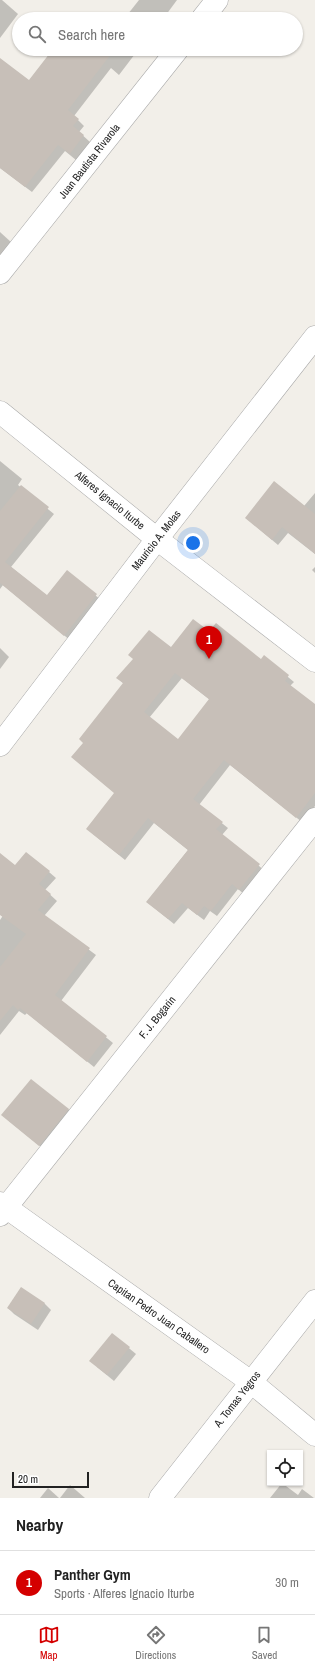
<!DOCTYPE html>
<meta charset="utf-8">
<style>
body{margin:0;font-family:"Archivo Narrow",sans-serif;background:#f6f6f6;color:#222}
.controls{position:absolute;right:12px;bottom:12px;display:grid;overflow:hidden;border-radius:0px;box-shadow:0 1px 3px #0004}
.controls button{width:36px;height:36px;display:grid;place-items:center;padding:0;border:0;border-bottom:1px solid #e0e0e0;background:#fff;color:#222;font:20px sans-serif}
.scale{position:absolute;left:12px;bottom:10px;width:77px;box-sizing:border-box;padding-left:4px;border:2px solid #222;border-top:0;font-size:11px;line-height:14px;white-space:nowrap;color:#222;-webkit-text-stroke:3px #fff;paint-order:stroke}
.you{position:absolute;left:193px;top:543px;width:14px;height:14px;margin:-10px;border:3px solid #fff;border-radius:50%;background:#1a73e8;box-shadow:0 0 0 6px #1a73e833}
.badge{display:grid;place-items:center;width:26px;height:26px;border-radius:50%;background:#d40000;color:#fff;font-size:13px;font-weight:700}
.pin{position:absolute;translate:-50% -33px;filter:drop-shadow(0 1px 2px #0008)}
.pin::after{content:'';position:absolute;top:21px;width:14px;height:12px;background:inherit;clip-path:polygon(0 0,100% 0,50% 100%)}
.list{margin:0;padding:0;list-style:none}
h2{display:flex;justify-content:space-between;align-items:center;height:52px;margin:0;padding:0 16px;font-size:17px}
h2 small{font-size:13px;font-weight:400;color:#767676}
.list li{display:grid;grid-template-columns:26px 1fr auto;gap:12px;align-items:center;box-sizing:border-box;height:64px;padding:0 16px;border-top:1px solid #e0e0e0}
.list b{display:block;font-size:15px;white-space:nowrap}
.list p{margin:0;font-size:13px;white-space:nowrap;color:#767676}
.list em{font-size:13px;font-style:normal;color:#767676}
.icon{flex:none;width:22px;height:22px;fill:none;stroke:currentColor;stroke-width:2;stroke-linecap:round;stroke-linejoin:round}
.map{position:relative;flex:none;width:315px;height:1498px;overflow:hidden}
.search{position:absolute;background:#fff;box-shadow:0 1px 3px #0004;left:12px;right:12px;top:12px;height:44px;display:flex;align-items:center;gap:10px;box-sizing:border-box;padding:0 14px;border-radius:22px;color:#767676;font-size:15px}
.sheet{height:116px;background:#fff}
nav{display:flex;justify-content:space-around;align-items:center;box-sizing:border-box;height:56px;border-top:1px solid #e0e0e0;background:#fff;font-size:11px;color:#767676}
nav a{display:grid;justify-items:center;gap:2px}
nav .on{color:#d40000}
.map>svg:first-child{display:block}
.shadow{fill:#0003;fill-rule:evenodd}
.building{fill:#c7bfb8;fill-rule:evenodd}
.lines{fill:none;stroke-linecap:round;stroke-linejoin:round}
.minor-casing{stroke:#a9a9a9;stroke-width:23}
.minor{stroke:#fff;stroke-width:22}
.labels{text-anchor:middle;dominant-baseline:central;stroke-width:3;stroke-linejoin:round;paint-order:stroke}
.street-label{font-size:11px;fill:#222;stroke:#fff}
</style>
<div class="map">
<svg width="315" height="1498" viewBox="0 0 315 1498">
<rect width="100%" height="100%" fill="#f2efe9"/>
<g class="shadow">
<path d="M0,0H2L18,14L0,38Z"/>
<path d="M139,0H177L163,19H124Z"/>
<path d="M54,49H143L141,52L138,50L119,75L111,68L74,116L84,126L79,132L90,142L76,160L65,151L32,192L0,168V59L29,81Z"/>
<path d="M0,232L12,243L0,259Z"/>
<path d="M0,461L22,479L18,485L54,514L11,567L47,596L67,571L102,601L71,641L3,585L0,589Z"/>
<path d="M315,493V554L288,533L278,545L246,518L304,506Z"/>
<path d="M315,567V573L312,570Z"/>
<path d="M209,633L261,660L264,657L294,682L290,686L315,706V806L302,822L230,765L199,805L228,828L222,835L265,871L245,895L238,889L217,916L210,911L204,920L188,908L174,924L147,902L188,850L154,823L125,860L93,834L115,793L72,757L84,743L124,684L118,678L171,649ZM182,678L210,700L178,740L149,718Z"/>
<path d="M0,648L9,657L0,669Z"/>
<path d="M0,860L15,867L49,872L56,878L45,890L57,901L44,916L96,955L61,1001L113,1043L94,1067L27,1013L25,1015L19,1011L0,1035V920L4,914L0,911Z"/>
<path d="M68,1109L74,1116L46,1151L9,1121Z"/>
<path d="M21,1288L45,1304L51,1310L38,1330L14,1314L8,1308Z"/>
<path d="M112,1334L136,1354L114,1381L97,1367Z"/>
<path d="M282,1483L298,1495L302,1489L314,1498H270Z"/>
<path d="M70,1485L85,1498H60Z"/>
<path d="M48,1488L59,1498H40Z"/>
</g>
<g class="building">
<path d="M53,49H115L68,110L79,119L73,126L84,135L70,154L58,145L25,187L0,168V58L29,80Z"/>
<path d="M274,481L315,514V554L282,527L272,540L245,518Z"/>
<path d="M21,485L49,507L5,562L47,595L67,570L97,594L64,636L0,583V511Z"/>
<path d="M193,619L209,631L216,623L261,659L264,655L289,675L285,681L315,704V793L296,818L224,760L193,799L223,822L216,829L260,864L239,890L232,884L211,911L204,906L197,915L182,903L168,919L146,902L188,850L148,818L119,855L86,829L114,793L71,757L83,743L79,739L123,683L116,678L133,659L128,655L149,630L171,647ZM175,673L209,699L178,739L144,712Z"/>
<path d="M26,852L50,871L39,884L51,894L38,910L90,948L55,995L107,1036L87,1062L20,1008L18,1010L13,1005L0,1021V967L26,934L0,915V853L15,865Z"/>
<path d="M31,1079L69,1109L39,1146L1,1115Z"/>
<path d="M21,1287L45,1303L31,1324L7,1308Z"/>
<path d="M112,1333L130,1347L107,1375L89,1361Z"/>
</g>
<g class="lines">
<g class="minor-casing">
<g id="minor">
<path d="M202,19L217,0"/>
<path d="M0,273L178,49"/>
<path d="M0,412L157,539L315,661"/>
<path d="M0,745L157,539L315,337"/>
<path d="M0,1203L251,1382L315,1435"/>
<path d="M0,1215L315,819"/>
<path d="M160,1498L315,1301"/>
</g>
</g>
<use href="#minor" class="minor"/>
</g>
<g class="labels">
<g class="street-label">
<text transform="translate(89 161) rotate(-52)">Juan Bautista Rivarola</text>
<text transform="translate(110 500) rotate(39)">Alferes Ignacio Iturbe</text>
<text transform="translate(156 540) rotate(-52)">Mauricio A. Molas</text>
<text transform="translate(157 1017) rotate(-51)">F. J. Bogarin</text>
<text transform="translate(159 1316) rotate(35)">Capitan Pedro Juan Caballero</text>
<text transform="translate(237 1399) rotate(-52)">A. Tomas Yegros</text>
</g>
</g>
</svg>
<div class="controls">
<button><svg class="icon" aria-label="locate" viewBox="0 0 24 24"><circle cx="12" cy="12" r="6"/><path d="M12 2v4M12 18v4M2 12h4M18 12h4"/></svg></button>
</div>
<div class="scale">20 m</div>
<div class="you"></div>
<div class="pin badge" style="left:209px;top:659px">1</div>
<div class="search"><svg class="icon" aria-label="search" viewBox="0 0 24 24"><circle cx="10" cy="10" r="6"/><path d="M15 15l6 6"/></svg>Search here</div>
</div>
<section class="sheet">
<h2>Nearby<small></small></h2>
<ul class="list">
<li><span class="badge">1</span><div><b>Panther Gym</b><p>Sports · Alferes Ignacio Iturbe</p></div><em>30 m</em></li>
</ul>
</section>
<nav>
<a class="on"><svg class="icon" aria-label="map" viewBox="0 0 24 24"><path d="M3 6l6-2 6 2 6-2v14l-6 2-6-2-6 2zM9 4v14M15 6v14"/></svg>Map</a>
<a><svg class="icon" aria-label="directions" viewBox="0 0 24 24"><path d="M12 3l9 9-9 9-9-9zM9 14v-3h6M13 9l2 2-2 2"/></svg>Directions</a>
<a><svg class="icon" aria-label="saved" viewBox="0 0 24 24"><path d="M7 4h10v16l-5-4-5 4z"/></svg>Saved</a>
</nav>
